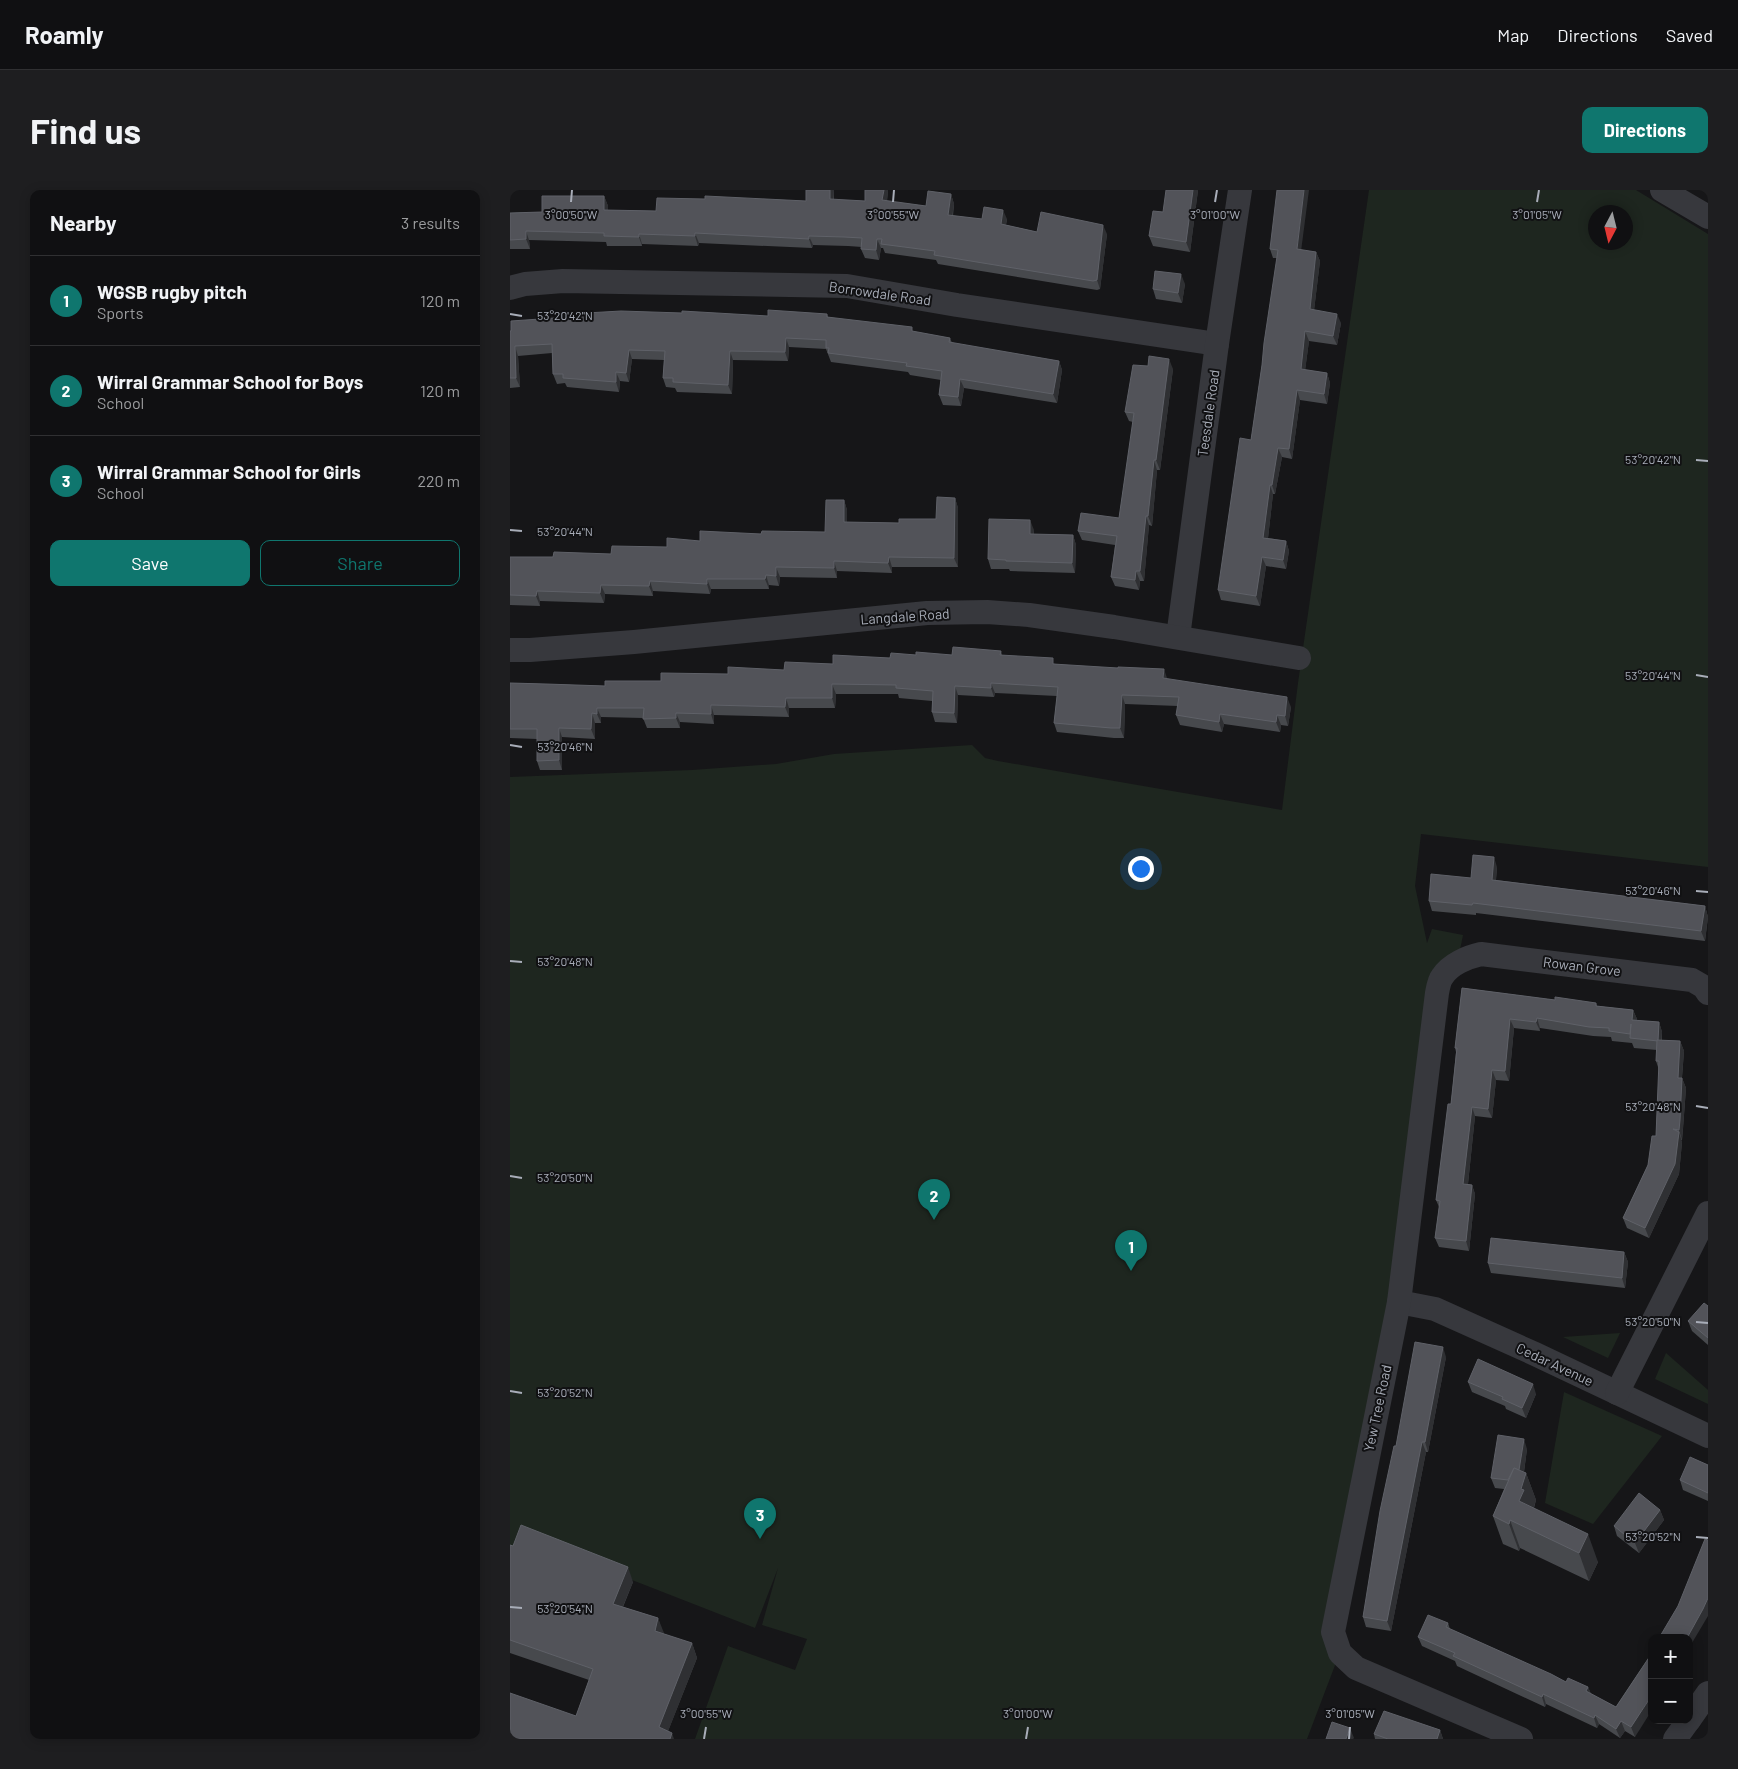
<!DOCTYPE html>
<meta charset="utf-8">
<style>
body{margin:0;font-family:Barlow,sans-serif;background:#1e1e20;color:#f1f3f6}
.controls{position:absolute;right:15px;bottom:15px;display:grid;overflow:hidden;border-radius:10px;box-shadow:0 2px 12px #0003}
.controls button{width:45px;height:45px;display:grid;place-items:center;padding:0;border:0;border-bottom:1px solid #303032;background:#101012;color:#f1f3f6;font:25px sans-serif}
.compass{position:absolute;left:1078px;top:15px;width:45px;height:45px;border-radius:50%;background:#101012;box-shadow:0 2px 12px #0003;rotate:187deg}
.you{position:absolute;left:630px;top:678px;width:18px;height:18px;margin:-12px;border:4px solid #fff;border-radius:50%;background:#1a73e8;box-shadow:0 0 0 8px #1a73e833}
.badge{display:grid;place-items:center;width:32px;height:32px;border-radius:50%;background:#0f766e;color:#fff;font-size:16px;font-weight:700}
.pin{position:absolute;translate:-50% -41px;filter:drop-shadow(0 1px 2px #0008)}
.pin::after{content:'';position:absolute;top:26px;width:18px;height:15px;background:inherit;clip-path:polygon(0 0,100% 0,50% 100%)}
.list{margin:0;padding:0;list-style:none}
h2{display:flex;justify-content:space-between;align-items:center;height:65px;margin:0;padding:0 20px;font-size:21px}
h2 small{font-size:16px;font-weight:400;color:#9c9d9f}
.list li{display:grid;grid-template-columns:32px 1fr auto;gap:15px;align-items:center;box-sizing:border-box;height:90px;padding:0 20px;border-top:1px solid #303032}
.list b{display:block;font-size:19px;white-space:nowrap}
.list p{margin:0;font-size:16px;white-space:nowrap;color:#9c9d9f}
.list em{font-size:16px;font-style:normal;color:#9c9d9f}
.actions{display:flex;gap:10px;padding:15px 20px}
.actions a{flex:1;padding:11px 0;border:1px solid #0f766e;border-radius:10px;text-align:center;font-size:18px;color:#0f766e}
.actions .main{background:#0f766e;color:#fff}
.map{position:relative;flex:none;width:1198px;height:1549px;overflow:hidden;border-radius:10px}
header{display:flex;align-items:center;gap:30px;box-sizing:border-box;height:70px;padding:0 25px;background:#101012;border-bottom:1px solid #303032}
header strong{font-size:24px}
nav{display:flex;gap:28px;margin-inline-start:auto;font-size:18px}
.intro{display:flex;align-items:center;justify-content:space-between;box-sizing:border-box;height:120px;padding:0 30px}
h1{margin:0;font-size:35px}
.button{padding:12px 22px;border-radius:10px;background:#0f766e;color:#fff;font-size:18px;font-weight:700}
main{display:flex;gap:30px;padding:0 30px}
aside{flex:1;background:#101012;border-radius:10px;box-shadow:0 2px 12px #0003}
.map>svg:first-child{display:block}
.green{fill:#1e261f;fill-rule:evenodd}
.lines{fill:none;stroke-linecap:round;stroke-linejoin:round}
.minor{stroke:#37383d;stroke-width:24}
.wall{fill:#47494d}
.shaded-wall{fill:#2f3033}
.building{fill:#525359;stroke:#5f6168}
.ticks{fill:none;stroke:#a8adb8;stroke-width:2}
.labels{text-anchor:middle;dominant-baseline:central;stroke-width:4;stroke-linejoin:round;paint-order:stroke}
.street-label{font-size:14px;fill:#a8adb8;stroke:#111113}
.ticks-label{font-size:12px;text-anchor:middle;fill:#a8adb8;stroke:#111113;stroke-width:4;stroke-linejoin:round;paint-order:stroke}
</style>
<header>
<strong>Roamly</strong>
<nav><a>Map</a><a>Directions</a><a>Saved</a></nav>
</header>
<div class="intro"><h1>Find us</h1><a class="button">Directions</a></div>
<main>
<aside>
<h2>Nearby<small>3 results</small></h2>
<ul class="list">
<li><span class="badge">1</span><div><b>WGSB rugby pitch</b><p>Sports</p></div><em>120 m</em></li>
<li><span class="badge">2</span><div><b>Wirral Grammar School for Boys</b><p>School</p></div><em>120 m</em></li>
<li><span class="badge">3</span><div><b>Wirral Grammar School for Girls</b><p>School</p></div><em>220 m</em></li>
</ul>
<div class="actions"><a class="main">Save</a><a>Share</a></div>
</aside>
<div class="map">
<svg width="1198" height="1549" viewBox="0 0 1198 1549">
<rect width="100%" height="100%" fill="#161618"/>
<g class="green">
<path d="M859,0H1126L1198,44V677L911,644L905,696L917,753L922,739L953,745L949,765L925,781L879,1112L827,1470L797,1549H185L218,1456L285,1480L297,1449L252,1435L268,1378L245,1438L17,1349L0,1359V587L182,580L266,574L324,564L462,555L475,568L488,571L772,620L788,493ZM1086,22H1116V52H1086Z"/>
<path d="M1110,1143L1098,1168L1053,1147Z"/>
<path d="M1156,1163L1198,1200V1214L1145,1189Z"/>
<path d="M1054,1202L1152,1246L1083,1334L1035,1313Z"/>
</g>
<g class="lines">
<g class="minor">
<path d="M1152,0L1198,27"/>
<path d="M0,98L15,94L53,91L337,96L447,115L707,154"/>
<path d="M668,447L707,154L730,0"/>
<path d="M0,460H20L124,452L417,423L477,422L519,425L604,437L789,468"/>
<path d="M889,1112L925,1119L1025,1164L1198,1246"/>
<path d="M1107,1203L1198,1023"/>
<path d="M1179,1530L1198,1503"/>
<path d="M1011,1549L846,1478L830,1463L823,1442L889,1112L927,803C928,798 929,791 932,787C940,774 958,767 971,764L1182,790L1194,797L1198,803"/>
<path d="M1165,1549L1179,1530"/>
</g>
</g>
<g class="wall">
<path d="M324,0V10L355,11V0H378L377,11L416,16L441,4L444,14L443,26L472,29H497L496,35L527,42L597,44L590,99L587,100L428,74L426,70L375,63L373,58H371L369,70L355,68L351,59L352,57L338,56L303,55L302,58L189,53L188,56L132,54V56H97L96,52L19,50L20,59H0V23L32,22L94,6L98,16V20L146,21L195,9L296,11Z"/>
<path d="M688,0L680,62L643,56L639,46L653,22Z"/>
<path d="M760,59L791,60L806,62L810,71L804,120L831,133L827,155L799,151L795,180L817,183L820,193L817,214L790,210L782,269L772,267L765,304H763L758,348L776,351L779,361L776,379L756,376L750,416L711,410L708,400L741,250L752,175L767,68H763Z"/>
<path d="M675,94L672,113L646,109L643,99Z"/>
<path d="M317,124L318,127L440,148L442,153L549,171L552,180L547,213L454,198L451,216L433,215L429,205L431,190L400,185L398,182L321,172L316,159L279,157L278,171L223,170L222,204L167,202L165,198L156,197L153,188L154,170L122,169L119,192L110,191L109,202L57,197L55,193L47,194L43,184L42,163L8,166L10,197L0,198V141L258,126Z"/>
<path d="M663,179L650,280H647L642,336L639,335L634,391H630L629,400L605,396L601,387L605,355L572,350L568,341L609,328L623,232L619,231L615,222Z"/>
<path d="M445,308L448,318V377H382V383L327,381V388L270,387L269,396L259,395V399H201L200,404L143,401V406L95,404L94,413L30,411V416L0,415V367H43L101,364L157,357L190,351L251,344L315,342L334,310L337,320V332L389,333L426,329Z"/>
<path d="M524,340V344L563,345L566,355L565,383L500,381L499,379H481L478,369Z"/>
<path d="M491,461L492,465L546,474L657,489L781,517L778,536L771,535L770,542L714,534L712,542L670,535L666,525L668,516L615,514L614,548H604L547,542L544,533L547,506L485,503L484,507L448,505L447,533L425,532L422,522V511L389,508L388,504H326L325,518H279V527L204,525V534L170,532V538H137L133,528L91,527V533H85V549L52,547V580H30L27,571V549L0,548V493L95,496L151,491L218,484L274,480L323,474L406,465H442Z"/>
<path d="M987,677L986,690L1195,716L1198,727L1195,751L966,723V725L922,721L919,711L961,688Z"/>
<path d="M952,798L1045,810L1086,813L1087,816L1123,820L1127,829L1126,831L1149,832L1152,842V850L1170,851L1174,861L1172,888L1176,898L1173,939L1172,950H1171L1172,952L1169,984L1139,1048L1117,1038L1113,1028L1138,975L1146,946L1149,880L1146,871L1147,860L1124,858L1122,853L1102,851L1101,847L1083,846L1030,838V841L1004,838L999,891L986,890L982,928L965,926L958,994L962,995L965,1004L959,1061L929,1057L925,1048L929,1017L926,1010L941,914L946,862L945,858Z"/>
<path d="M1114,1062L1118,1072L1115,1098L981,1083L978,1073Z"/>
<path d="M1198,1116V1155L1182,1141L1178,1131Z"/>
<path d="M936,1167L918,1262H916L881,1441L856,1437L853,1427L886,1256Z"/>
<path d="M958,1192L1026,1204L1016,1228L996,1219L995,1216L962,1202Z"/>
<path d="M1017,1259L1014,1282L1016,1283L1026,1310L1024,1318L1088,1372L1079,1391L1010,1358L1009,1361L993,1354L983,1326L994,1299L985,1298L981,1288Z"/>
<path d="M1198,1275V1311L1173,1300L1170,1290Z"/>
<path d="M1150,1320L1154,1330L1129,1363L1107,1346L1104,1336Z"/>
<path d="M0,1355L123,1392L113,1417L148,1428L153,1444L182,1453L187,1468L158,1541L66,1526L79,1490L0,1463Z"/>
<path d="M938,1433L940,1439L1056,1492L1078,1497L1081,1504L1106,1517L1139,1467V1465L1142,1460L1125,1547L1115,1541L1110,1548L1089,1534L1087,1538L1036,1514L1035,1517L947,1476L945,1471L912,1456L908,1447Z"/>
<path d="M930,1540L933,1549H865L864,1544Z"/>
</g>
<g class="shaded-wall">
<path d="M320,0H324L323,19L320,9Z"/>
<path d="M374,0H378V1L376,19L372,10Z"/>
<path d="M683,0H688L680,62L676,52Z"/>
<path d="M794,0H799L790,69L787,59Z"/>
<path d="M441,4L444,14L441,34L438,25Z"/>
<path d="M94,6L98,16V29L94,20Z"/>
<path d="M493,20L497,29L494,44L491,34Z"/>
<path d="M593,35L597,44L590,99L587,90Z"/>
<path d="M16,41L19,50L20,59L16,49Z"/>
<path d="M185,43L189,53L188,56L185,46Z"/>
<path d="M129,44L132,54V56L129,47Z"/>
<path d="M299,46L303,55L302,58L299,49Z"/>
<path d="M367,49L371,58L369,70L366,60Z"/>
<path d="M806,62L810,71L803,129L800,119Z"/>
<path d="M671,84L675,94L672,113L668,103Z"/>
<path d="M827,124L831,133L827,155L823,146Z"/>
<path d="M795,141L799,151L794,189L791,179Z"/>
<path d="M276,148L279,157L278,171L275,162Z"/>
<path d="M5,156L8,166L10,197L6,188Z"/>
<path d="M119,160L122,169L119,192L116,183Z"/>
<path d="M220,161L223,170L222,204L218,195Z"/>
<path d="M659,169L663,179L650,280L646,270Z"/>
<path d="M549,171L552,180L547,213L543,204Z"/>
<path d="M106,182L110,191L109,202L106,192Z"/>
<path d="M817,183L820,193L817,214L814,204Z"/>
<path d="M450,189L454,198L451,216L448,207Z"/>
<path d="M787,200L790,210L782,269L779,259Z"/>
<path d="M768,258L772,267L765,304L762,295Z"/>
<path d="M644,270L647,280L642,336L638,326Z"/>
<path d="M760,295L763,304L757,357L753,348Z"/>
<path d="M445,308L448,318V377L444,368Z"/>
<path d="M334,310L337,320V341L334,332Z"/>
<path d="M636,326L639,335L634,391L630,381Z"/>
<path d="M520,330L524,340L523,353L520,344Z"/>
<path d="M563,345L566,355L565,383L562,373Z"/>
<path d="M776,351L779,361L776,379L773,370Z"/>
<path d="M379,367L382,377V383L378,373Z"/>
<path d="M752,367L756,376L750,416L746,406Z"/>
<path d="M324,371L327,381V388L324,378Z"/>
<path d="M266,377L270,387L269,396L266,386Z"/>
<path d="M626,381L630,391L629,400L625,390Z"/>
<path d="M256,385L259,395V399L255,389Z"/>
<path d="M197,389L201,399L200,404L197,394Z"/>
<path d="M140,391L143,401V406L139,396Z"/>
<path d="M91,395L95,404L94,413L90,403Z"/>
<path d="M27,401L30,411V416L26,406Z"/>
<path d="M654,479L657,488H653Z"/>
<path d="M481,493L485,503L484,507L481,498Z"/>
<path d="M322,494L326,504L325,518L322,508Z"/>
<path d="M445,496L448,505L447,533L444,523Z"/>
<path d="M612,505L615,514L614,548L610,538Z"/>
<path d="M777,507L781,517L778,536L775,526Z"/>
<path d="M276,508L279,518V527L275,517Z"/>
<path d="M201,515L204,525V534L201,524Z"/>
<path d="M87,518L91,527V533L87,524Z"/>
<path d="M82,523L85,533V549L81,539Z"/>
<path d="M166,523L170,532V538L166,528Z"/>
<path d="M710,524L714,534L712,542L709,532Z"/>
<path d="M767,525L771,535L770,542L766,532Z"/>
<path d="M49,538L52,547V580L49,570Z"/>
<path d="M984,667L987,677L985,699L982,690Z"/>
<path d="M1195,716L1198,727L1195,751L1191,741Z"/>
<path d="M1123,820L1127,829L1125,840L1122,830Z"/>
<path d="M1027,828L1030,838V841L1026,832Z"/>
<path d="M1000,829L1004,838L999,891L995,881Z"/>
<path d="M1149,832L1152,842L1151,860L1148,851Z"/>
<path d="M1170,851L1174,861L1171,898L1168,888Z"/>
<path d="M982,880L986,890L982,928L978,919Z"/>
<path d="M1172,888L1176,898L1172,950L1169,940Z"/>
<path d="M962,917L965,926L957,1003L953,994Z"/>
<path d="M1169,942L1172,952L1169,984L1139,1048L1135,1038Z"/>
<path d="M962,995L965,1004L959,1061L956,1051Z"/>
<path d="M1114,1062L1118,1072L1115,1098L1112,1088Z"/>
<path d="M933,1157L936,1167L918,1262L915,1252Z"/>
<path d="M1023,1194L1026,1204L1016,1228L1012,1218Z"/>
<path d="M1014,1249L1017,1259L1012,1296L1016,1283L1026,1310L1022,1323L1009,1311L1007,1292Z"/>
<path d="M912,1252L916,1262L881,1441L877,1431Z"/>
<path d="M1150,1320L1154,1330L1129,1363L1125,1353Z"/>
<path d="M1000,1330L1010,1358L1009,1361L999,1334Z"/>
<path d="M1078,1344L1088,1372L1079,1391L1069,1363Z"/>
<path d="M118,1377L123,1392L108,1428L103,1414Z"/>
<path d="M1198,1408V1426L1179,1458V1448H1177Z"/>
<path d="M148,1428L154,1443L151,1456L145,1441Z"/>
<path d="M182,1453L187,1468L155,1549L149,1537Z"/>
<path d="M1078,1497L1082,1506L1076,1501Z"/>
<path d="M1033,1504L1036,1514L1035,1517L1032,1507Z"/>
<path d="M1142,1505V1520L1125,1547L1121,1537Z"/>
<path d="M1085,1525L1089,1534L1087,1538L1084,1528Z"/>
<path d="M1111,1531L1115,1541L1110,1548L1106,1539Z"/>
<path d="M840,1538L844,1548L843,1549H836Z"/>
<path d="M930,1540L933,1549H927Z"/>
<path d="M162,1543L164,1549H160Z"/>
</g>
<g class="building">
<path d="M296,0H320V9L355,11V0H374L372,10L416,16L418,1L441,4L438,25L472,29L474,17L493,20L491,34L527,42L531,22L593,35L587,90L583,91L424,65L425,61L371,54L372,49H367L366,60L351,59L352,48L334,47L299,46V49L185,43V46L129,44V47L94,46V43L16,41V49L0,50V23L32,22V6H94V20L146,21L147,8L195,9V6L296,11Z"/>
<path d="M656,0H683L676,52L639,46L643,21L653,22Z"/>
<path d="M767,0H794L787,59L806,62L800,119L827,124L823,146L795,141L791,179L817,183L814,204L787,200L779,259L768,258L762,295H760L753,348L776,351L773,370L752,367L746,406L708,400L730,248L741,250L752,175L754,153L768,60L760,59Z"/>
<path d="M645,81L671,84L668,103L643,99Z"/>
<path d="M258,120L317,124V127L402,137V141L440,148L439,152L549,171L543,204L450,189L448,207L429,205L432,181L396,176L397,173L318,163L319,158H316V150L276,148L275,162L220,161L218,195L163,192V188H153L155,161L119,160L116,183L106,182V192L53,188V184H43L42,154L5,156L6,188H0V141H1V131L59,127V124L111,121L172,123V121L258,126Z"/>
<path d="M639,166L659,169L646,270H644L638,326H636L630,381H626L625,390L601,387L607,346L568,341L571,323L609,328L624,223L615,222L623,175L638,176Z"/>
<path d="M427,307L445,308L444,368L379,367L378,373L324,371V378L266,377V386L256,385L255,389H197V394L140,391L139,396L91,395L90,403L27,401L26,406L0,405V367H43L44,362L101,364L102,356L157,357V348L190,351V341L251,344L252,341L315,342L316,310H334V332L389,333V329H426Z"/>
<path d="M479,329L520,330V344L563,345L562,373L496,371V370L478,369Z"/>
<path d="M443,457L491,461L490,465L543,468V474L608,478V477L654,479L653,488L777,507L775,526L767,525L766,532L710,524L709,532L666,525L669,507L612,505L610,538H601L544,533L548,497L481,493V498L445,496L444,523L422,522L423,501L386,498V495L322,494V508H276L275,517L201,515V524L166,523V528L133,529L134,518H87V524L82,523L81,539L49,538V570L27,571V539H0V493L36,494L95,496V491H151V483L218,484V477L274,480L275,472L323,474V465L380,468L381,463L406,465V462L442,465Z"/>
<path d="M963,665L984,667L982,690L1195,716L1191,741L963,713L962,715L919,711L921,684L961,688Z"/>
<path d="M952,798L1045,810V807L1086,813V816L1123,820L1122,830L1149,832L1148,851L1120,848L1121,834L1120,844L1099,841V838L1079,837L1027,828L1026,832L1000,829L995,881L982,880L978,919L962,917L953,994L962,995L956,1051L925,1048L930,1011L926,1010L938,914H941L947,858H945Z"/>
<path d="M1147,850L1170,851L1168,888H1172L1170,930L1169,940L1163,939L1169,942L1165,974L1135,1038L1113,1028L1138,975L1142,946H1146L1149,871H1146Z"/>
<path d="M981,1048L1114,1062L1112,1088L978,1073Z"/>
<path d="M1194,1113L1198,1116V1148L1178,1131Z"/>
<path d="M905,1152L933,1157L915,1252H912L877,1431L853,1427L870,1321L884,1256H886Z"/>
<path d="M968,1169L1023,1194L1012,1218L992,1209L993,1207L958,1192Z"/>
<path d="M988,1245L1014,1249L1009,1280L1004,1278L998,1290L981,1288Z"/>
<path d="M1180,1267L1198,1275V1303L1170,1290Z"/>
<path d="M1004,1278L1016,1283L1011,1299L1014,1300L1009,1311L1078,1344L1069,1363L1000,1330L999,1334L983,1326Z"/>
<path d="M1129,1303L1150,1320L1125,1353L1104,1336Z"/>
<path d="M11,1335L118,1377L103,1414L148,1428L145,1441L182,1453L149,1537L162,1543L160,1549H0V1503L66,1526L83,1479L0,1450V1355L3,1356Z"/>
<path d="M1195,1349L1198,1350V1408L1193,1419L1177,1448H1149L1168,1416Z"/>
<path d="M918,1425L938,1433L936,1437L1041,1484L1056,1492L1058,1488L1078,1497L1076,1501L1106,1517L1140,1466L1139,1465L1142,1460V1505L1121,1537L1111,1531L1106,1539L1085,1525L1084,1528L1033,1504L1032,1507L943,1466L945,1463L908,1447Z"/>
<path d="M874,1521L930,1540L927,1549H878L864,1544Z"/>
<path d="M822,1532L840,1538L836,1549H816Z"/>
</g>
<path class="ticks" d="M61,12L62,0M383,12L384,0M705,12L707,0M1027,12L1029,0M0,124L12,126M1186,270L1198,271M0,340L12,341M1186,485L1198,487M0,555L12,557M1186,701L1198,702M0,771L12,772M1186,916L1198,918M0,986L12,988M1186,1132L1198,1133M0,1201L12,1203M1186,1347L1198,1348M0,1417L12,1418M194,1549L196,1537M516,1549L518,1537M839,1549L840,1537"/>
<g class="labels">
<g class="street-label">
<text transform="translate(370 103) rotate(8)">Borrowdale Road</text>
<text transform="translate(698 223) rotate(-82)">Teesdale Road</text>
<text transform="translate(395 426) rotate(-4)">Langdale Road</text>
<text transform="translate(1072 776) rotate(7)">Rowan Grove</text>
<text transform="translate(1045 1174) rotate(25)">Cedar Avenue</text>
<text transform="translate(867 1218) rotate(-78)">Yew Tree Road</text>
</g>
</g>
<g class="ticks-label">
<text x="61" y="29">3°00'50"W</text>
<text x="383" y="29">3°00'55"W</text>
<text x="705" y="29">3°01'00"W</text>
<text x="1027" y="29">3°01'05"W</text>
<text x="55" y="130">53°20'42"N</text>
<text x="1143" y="274">53°20'42"N</text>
<text x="55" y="346">53°20'44"N</text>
<text x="1143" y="490">53°20'44"N</text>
<text x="55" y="561">53°20'46"N</text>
<text x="1143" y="705">53°20'46"N</text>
<text x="55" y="776">53°20'48"N</text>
<text x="1143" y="921">53°20'48"N</text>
<text x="55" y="992">53°20'50"N</text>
<text x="1143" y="1136">53°20'50"N</text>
<text x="55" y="1207">53°20'52"N</text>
<text x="1143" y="1351">53°20'52"N</text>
<text x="55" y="1423">53°20'54"N</text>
<text x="196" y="1528">3°00'55"W</text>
<text x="518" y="1528">3°01'00"W</text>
<text x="840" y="1528">3°01'05"W</text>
</g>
</svg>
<div class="controls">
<button>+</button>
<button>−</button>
</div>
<svg class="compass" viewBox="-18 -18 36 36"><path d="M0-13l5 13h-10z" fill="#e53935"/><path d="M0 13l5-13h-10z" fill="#9c9d9f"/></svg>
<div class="you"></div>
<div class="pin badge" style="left:621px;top:1081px">1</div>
<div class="pin badge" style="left:424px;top:1030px">2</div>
<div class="pin badge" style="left:250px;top:1349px">3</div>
</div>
</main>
